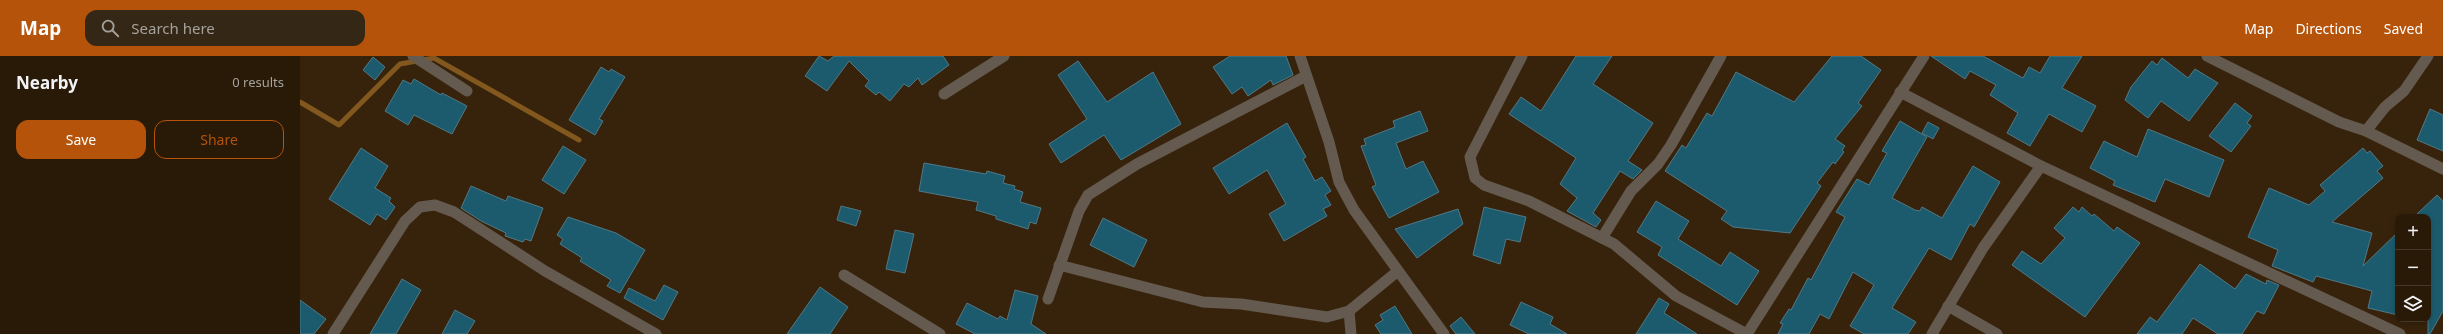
<!DOCTYPE html>
<meta charset="utf-8">
<style>
body{margin:0;font-family:"Noto Sans",sans-serif;background:#352716;color:#f1f3f6}
.controls{position:absolute;right:12px;bottom:12px;display:grid;overflow:hidden;border-radius:8px;box-shadow:0 2px 6px #0003}
.controls button{width:36px;height:36px;display:grid;place-items:center;padding:0;border:0;border-bottom:1px solid #453829;background:#291a08;color:#f1f3f6;font:20px sans-serif}
.list{margin:0;padding:0;list-style:none}
h2{display:flex;justify-content:space-between;align-items:center;height:52px;margin:0;padding:0 16px;font-size:17px}
h2 small{font-size:13px;font-weight:400;color:#a5a19c}
.actions{display:flex;gap:8px;padding:12px 16px}
.actions a{flex:1;padding:9px 0;border:1px solid #b45309;border-radius:12px;text-align:center;font-size:14px;color:#b45309}
.actions .main{background:#b45309;color:#fff}
.icon{flex:none;width:22px;height:22px;fill:none;stroke:currentColor;stroke-width:2;stroke-linecap:round;stroke-linejoin:round}
.map{position:relative;flex:none;width:2143px;height:278px;overflow:hidden}
header{display:flex;align-items:center;gap:24px;box-sizing:border-box;height:56px;padding:0 20px;background:#b45309;color:#fff}
header strong{font-size:19px}
nav{display:flex;gap:22px;margin-inline-start:auto;font-size:14px}
.search{width:280px;height:36px;background:#352716;display:flex;align-items:center;gap:10px;box-sizing:border-box;padding:0 14px;border-radius:12px;color:#a5a19c;font-size:15px}
main{display:flex}
aside{flex:1;background:#291a08}
.map>svg:first-child{display:block}
.lines{fill:none;stroke-linecap:round;stroke-linejoin:round}
.stream{stroke:#83581f;stroke-width:5}
.building{fill:#1c5b6d;stroke:#517885}
.minor{stroke:#645a4f;stroke-width:11}
</style>
<header>
<strong>Map</strong>
<div class="search"><svg class="icon" aria-label="search" viewBox="0 0 24 24"><circle cx="10" cy="10" r="6"/><path d="M15 15l6 6"/></svg>Search here</div>
<nav><a>Map</a><a>Directions</a><a>Saved</a></nav>
</header>
<main>
<aside>
<h2>Nearby<small>0 results</small></h2>
<ul class="list">
</ul>
<div class="actions"><a class="main">Save</a><a>Share</a></div>
</aside>
<div class="map">
<svg width="2143" height="278" viewBox="0 0 2143 278">
<rect width="100%" height="100%" fill="#37230b"/>
<g class="lines">
<path class="stream" d="M0,46L39,69L100,8L134,2L279,84"/>
</g>
<g class="building">
<path d="M519,0L528,5L534,0H643L649,9L622,29L618,22L609,31L604,28L590,45L579,36L576,39L565,30L569,25L549,5L527,35L505,20Z"/>
<path d="M930,0H986L993,19L973,29L971,24L948,40L942,31L932,38L913,11Z"/>
<path d="M1276,0H1312L1293,28L1353,67L1328,105L1342,114L1333,123L1320,115L1293,157L1301,164L1296,171L1267,155L1277,142L1260,128L1276,102L1209,58L1221,41L1241,55Z"/>
<path d="M1532,0H1561L1581,14L1558,47L1562,50L1535,83L1545,90L1542,94L1544,96L1535,108L1533,106L1517,127L1521,130L1490,177L1433,171L1421,163L1427,155L1365,115L1382,89L1386,92L1407,57L1412,60L1436,16L1494,46Z"/>
<path d="M1631,0H1683L1723,22L1729,11L1740,17L1750,0H1782L1762,32L1796,50L1782,76L1749,58L1730,90L1707,77L1718,57L1690,39L1696,29L1670,15L1665,23Z"/>
<path d="M73,1L85,11L75,24L63,14Z"/>
<path d="M1862,2L1888,22L1895,13L1918,27L1889,65L1861,45L1848,62L1825,44L1831,31L1852,5L1857,9Z"/>
<path d="M778,5L807,46L853,16L881,68L821,104L804,79L761,107L749,88L787,63L758,19Z"/>
<path d="M301,11L309,16L311,13L325,21L299,63L303,65L295,79L269,64Z"/>
<path d="M114,23L141,39L142,37L167,50L152,78L114,59L108,69L85,55L103,24L111,28Z"/>
<path d="M1935,47L1952,60L1947,67L1951,70L1931,96L1909,80Z"/>
<path d="M2130,53L2143,59V95L2117,84Z"/>
<path d="M1120,55L1128,75L1096,87L1106,113L1123,105L1139,136L1089,162L1072,131L1076,129L1061,90L1066,89L1064,83L1095,71L1093,65Z"/>
<path d="M1600,65L1627,81L1592,142L1615,154L1620,155L1622,151L1642,162L1673,110L1700,126L1674,171L1670,168L1651,204L1629,192L1592,252L1616,266L1608,278H1564L1550,270L1574,229L1553,216L1529,263L1520,258L1509,278H1478L1483,268L1480,267L1489,253L1491,254L1508,222L1511,224L1545,161L1536,156L1557,123L1569,129L1587,97L1582,95Z"/>
<path d="M1628,66L1639,72L1633,83L1622,77Z"/>
<path d="M987,67L1006,101L1003,103L1015,125L1022,121L1031,135L1025,139L1031,149L1023,153L1027,160L984,185L969,158L986,148L967,114L929,138L913,112Z"/>
<path d="M1848,73L1924,104L1909,141L1865,123L1855,146L1813,129L1815,125L1790,112L1804,85L1837,101Z"/>
<path d="M263,90L286,104L264,138L242,124Z"/>
<path d="M61,92L88,110L75,132L91,142L89,145L95,151L86,164L77,158L70,169L29,143Z"/>
<path d="M2063,92L2067,97L2070,95L2083,110L2077,115L2083,122L2032,166L2072,177L2063,210L2098,176V259L2068,252L2072,235L2016,220L2013,226L1972,210L1978,194L1948,181L1969,132L2009,149L2025,135L2020,129Z"/>
<path d="M624,107L686,118L687,115L705,120L703,127L715,130L714,133L723,136L720,146L741,152L736,168L730,166L728,173L696,163V160L676,154L678,146L619,135Z"/>
<path d="M171,130L206,145L208,140L243,152L231,185L225,183L223,186L205,180L206,177L181,165L161,152Z"/>
<path d="M2137,139L2143,145V255L2130,278H2128V161H2120L2117,158Z"/>
<path d="M1356,145L1389,165L1378,183L1421,210L1430,196L1459,215L1437,249L1358,199L1362,191L1337,176Z"/>
<path d="M541,150L561,155L556,170L537,164Z"/>
<path d="M1184,151L1226,161L1220,186L1206,183L1200,208L1173,199Z"/>
<path d="M1773,151L1779,156L1782,151L1792,160L1794,158L1814,175L1817,171L1840,187L1785,261L1712,209L1722,195L1741,208L1765,182L1754,172Z"/>
<path d="M1158,153L1163,168L1117,202L1095,173Z"/>
<path d="M268,161L316,177L345,194L320,237L307,230L311,224L280,205L282,202L260,188L263,183L257,179Z"/>
<path d="M803,162L847,184L834,211L790,189Z"/>
<path d="M595,174L614,178L605,217L586,213Z"/>
<path d="M1900,208L1935,233L1946,218L1966,228L1967,224L1979,229L1964,258L1957,255L1942,278H1918L1893,262L1882,278H1837L1850,261L1857,266Z"/>
<path d="M102,223L121,234L96,278H70Z"/>
<path d="M364,229L378,236L363,264L324,242L329,232L355,245Z"/>
<path d="M520,231L548,251L530,278H487Z"/>
<path d="M715,234L738,240L731,268L746,278H675L656,268L667,247L698,263L700,260L707,264Z"/>
<path d="M1359,242L1369,248L1364,257L1397,278H1336Z"/>
<path d="M0,244L26,263L14,278H0Z"/>
<path d="M1221,246L1253,261L1250,268L1267,278H1229L1210,269Z"/>
<path d="M1095,250L1112,278H1081L1075,269L1083,264L1080,259Z"/>
<path d="M155,254L175,265L167,278H142Z"/>
<path d="M1161,261L1175,278H1156L1150,270Z"/>
</g>
<g class="lines">
<g class="minor">
<path d="M113,0L167,35"/>
<path d="M1000,0L1029,86L1039,126L1054,154L1144,278"/>
<path d="M1222,0L1170,101L1175,122L1184,129L1229,145L1314,188L1376,240L1447,278"/>
<path d="M1907,0L2039,66L2066,75L2143,113"/>
<path d="M1600,36L1741,110L2100,278"/>
<path d="M644,38L704,0"/>
<path d="M2066,75L2085,51L2104,35L2128,0"/>
<path d="M1302,182L1331,135L1358,108L1371,89L1421,0"/>
<path d="M759,209L903,246L941,248L1027,261L1049,255L1098,215"/>
<path d="M544,219L640,278"/>
<path d="M748,243L779,155L788,139L837,108L1006,20"/>
<path d="M1648,250L1697,278"/>
<path d="M1049,255L1051,278"/>
<path d="M33,278L105,165L120,151L135,149L154,156L245,215L356,278"/>
<path d="M1447,278L1624,0"/>
<path d="M1632,278L1683,192L1741,110"/>
</g>
</g>
</svg>
<div class="controls">
<button>+</button>
<button>−</button>
<button><svg class="icon" aria-label="layers" viewBox="0 0 24 24"><path d="M12 4l9 5-9 5-9-5zM3 14l9 5 9-5"/></svg></button>
</div>
</div>
</main>
